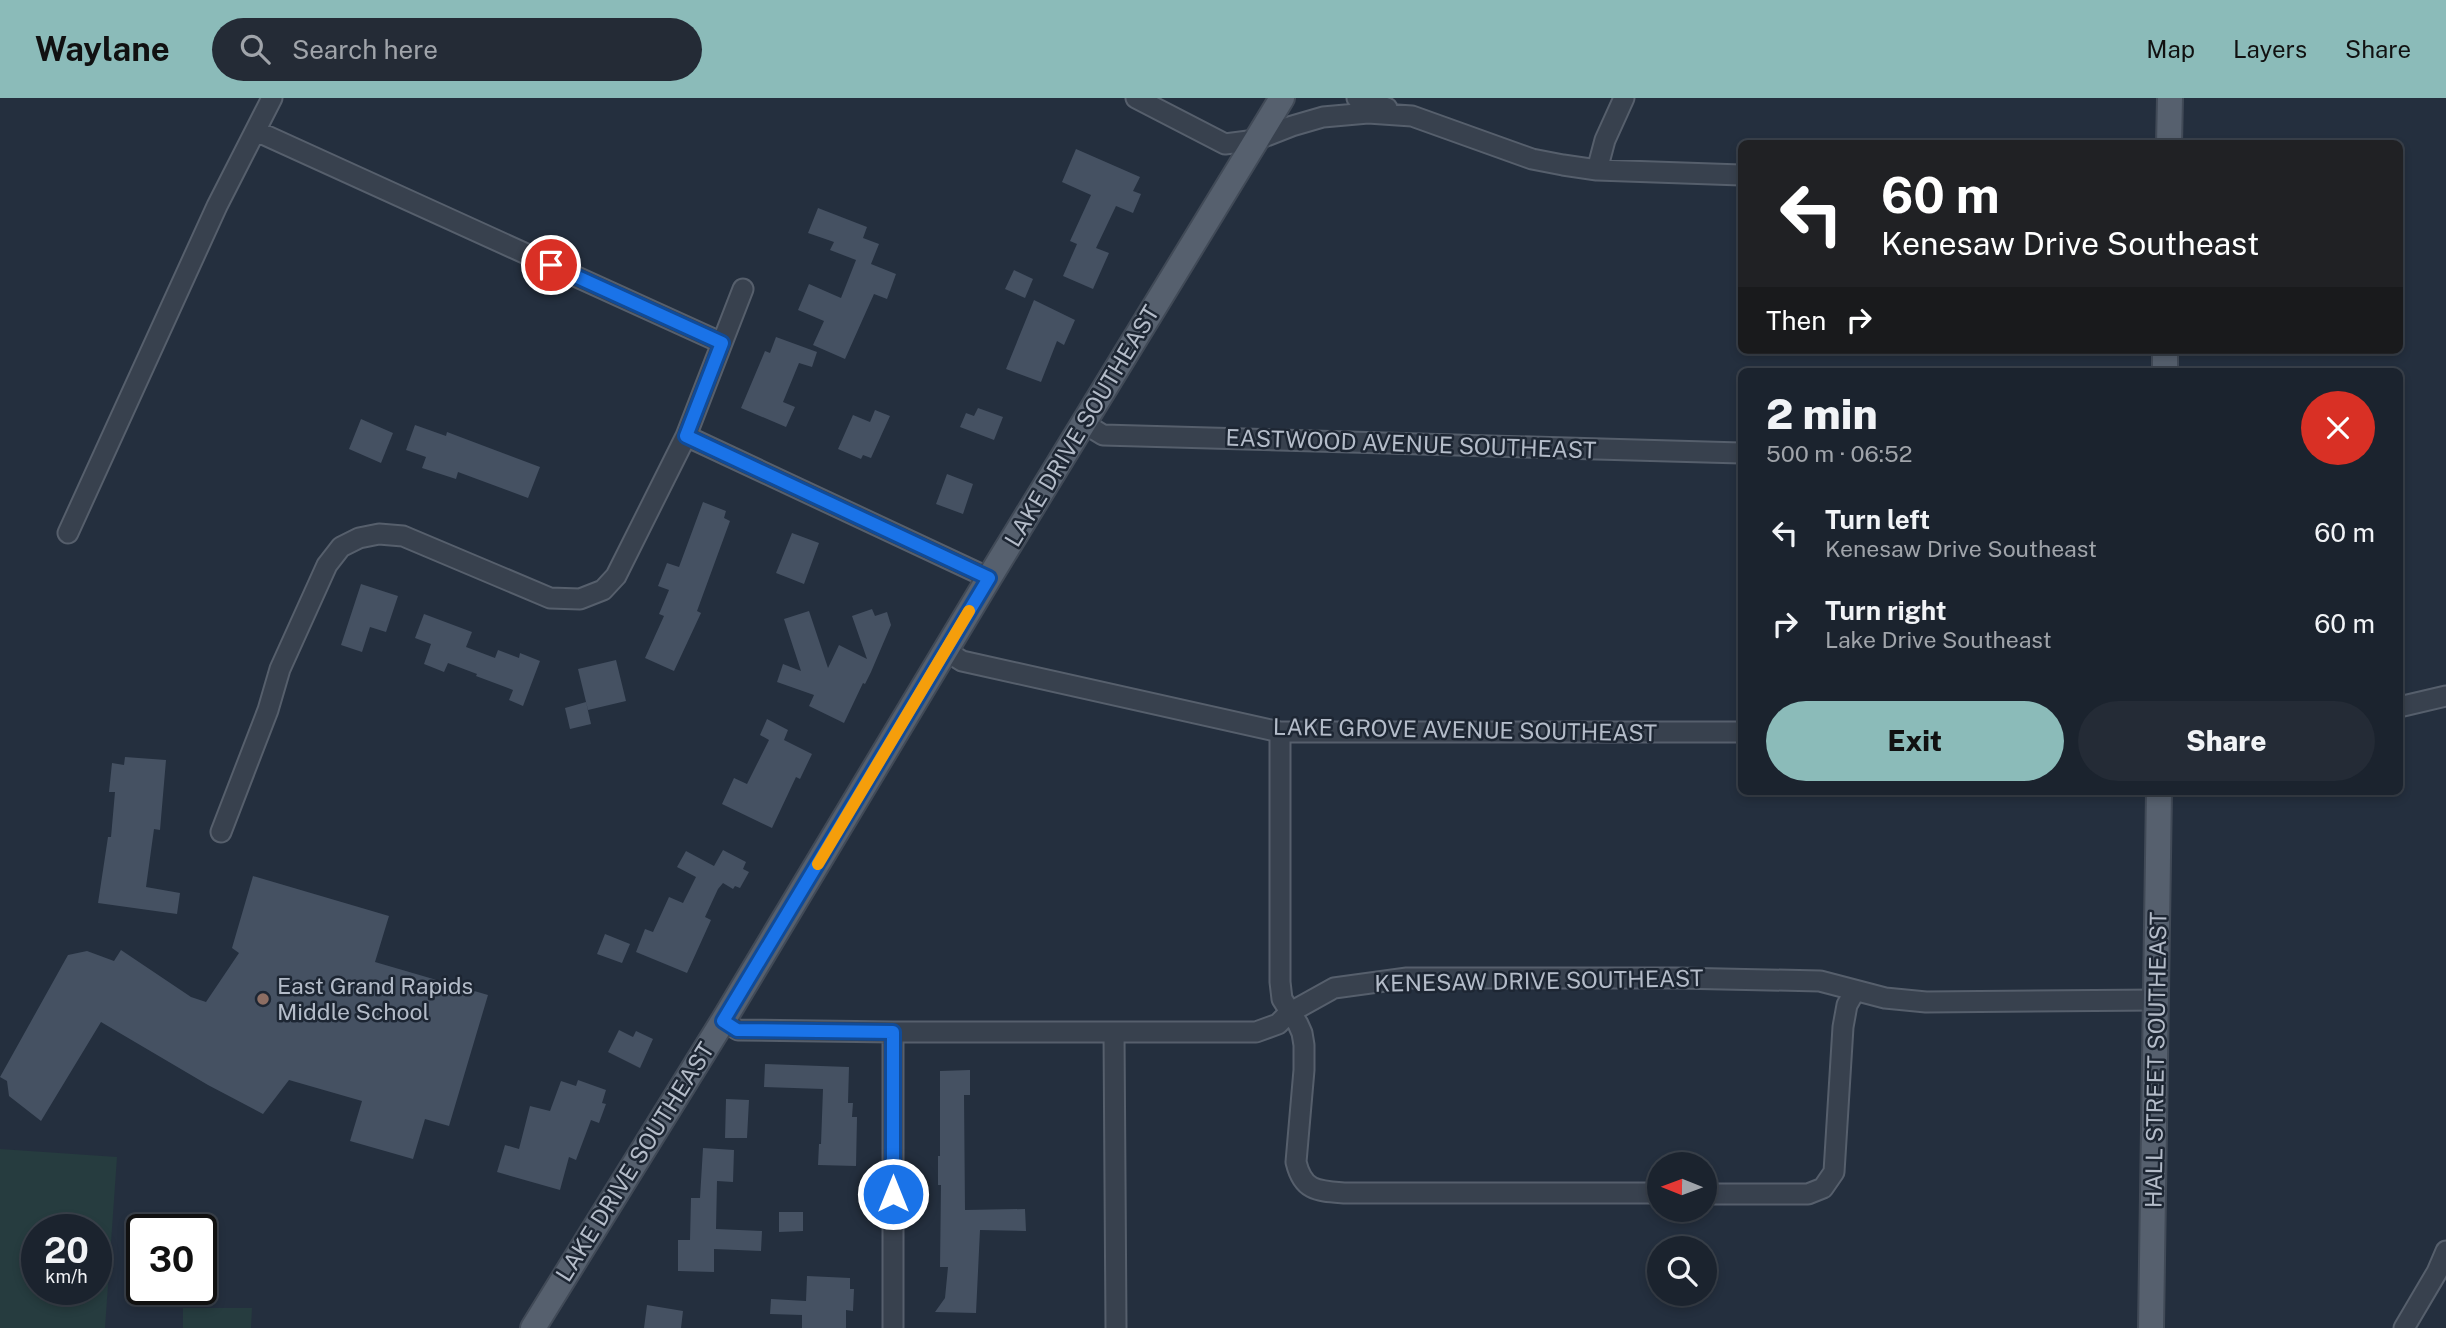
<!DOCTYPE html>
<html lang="en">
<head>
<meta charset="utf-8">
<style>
  :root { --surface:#1b232e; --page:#242b36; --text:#f1f3f6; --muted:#a0a4aa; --line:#39404a; --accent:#8bbbb9 }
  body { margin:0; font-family:"Public Sans",sans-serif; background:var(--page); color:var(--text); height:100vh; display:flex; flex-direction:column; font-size:26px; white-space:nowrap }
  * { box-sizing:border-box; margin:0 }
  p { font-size:23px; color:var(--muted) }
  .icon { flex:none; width:38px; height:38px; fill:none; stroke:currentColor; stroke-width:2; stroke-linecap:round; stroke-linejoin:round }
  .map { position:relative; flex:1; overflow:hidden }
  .drawer { position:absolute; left:1738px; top:270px; width:665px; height:427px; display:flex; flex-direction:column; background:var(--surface); border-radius:10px; box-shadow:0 4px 10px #0003,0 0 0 2px var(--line) }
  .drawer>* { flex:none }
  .banner { position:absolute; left:1738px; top:42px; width:665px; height:214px; border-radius:10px; box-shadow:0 4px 10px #0003,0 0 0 2px var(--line); background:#202124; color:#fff; overflow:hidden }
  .needle { width:46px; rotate:271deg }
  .controls { position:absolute; left:1647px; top:1054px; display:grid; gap:14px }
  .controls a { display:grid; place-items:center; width:70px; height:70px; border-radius:50%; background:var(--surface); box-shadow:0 4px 10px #0003,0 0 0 2px var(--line); font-size:35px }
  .speed { position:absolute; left:21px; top:1116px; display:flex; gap:14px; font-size:35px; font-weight:700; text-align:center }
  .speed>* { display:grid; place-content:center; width:91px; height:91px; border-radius:50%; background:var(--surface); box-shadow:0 4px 10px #0003,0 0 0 2px var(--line); line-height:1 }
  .speed small { font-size:18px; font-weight:400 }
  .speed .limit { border:4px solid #111; border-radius:10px; background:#fff; color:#111 }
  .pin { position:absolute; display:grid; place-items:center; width:60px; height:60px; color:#fff; margin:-30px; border:4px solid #fff; border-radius:50%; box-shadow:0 2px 7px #0007 }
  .me { position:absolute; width:77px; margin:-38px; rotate:0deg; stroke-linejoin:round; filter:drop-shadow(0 0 5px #0008) }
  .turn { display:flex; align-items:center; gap:24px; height:147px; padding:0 28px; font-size:32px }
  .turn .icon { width:91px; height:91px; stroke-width:2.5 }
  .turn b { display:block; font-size:49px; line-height:60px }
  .then { display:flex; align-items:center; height:66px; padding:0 28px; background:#0003; gap:14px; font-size:26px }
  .round { display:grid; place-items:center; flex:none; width:74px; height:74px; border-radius:37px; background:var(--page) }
  .overview { display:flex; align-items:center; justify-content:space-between; height:119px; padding:0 28px }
  h1 { font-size:42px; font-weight:800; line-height:52px }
  .cta { display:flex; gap:14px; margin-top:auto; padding:14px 28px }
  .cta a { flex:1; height:80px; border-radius:42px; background:var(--accent); color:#111; font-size:28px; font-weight:800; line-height:80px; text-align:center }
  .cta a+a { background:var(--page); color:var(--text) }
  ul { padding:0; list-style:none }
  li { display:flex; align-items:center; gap:21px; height:91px; padding:0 28px }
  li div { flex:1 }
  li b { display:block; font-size:26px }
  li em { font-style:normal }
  header { display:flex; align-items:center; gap:42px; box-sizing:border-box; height:98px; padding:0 35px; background:var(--accent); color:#111 }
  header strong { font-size:33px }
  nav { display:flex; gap:38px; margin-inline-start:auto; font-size:24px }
  .search { width:490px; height:63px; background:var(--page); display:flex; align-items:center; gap:18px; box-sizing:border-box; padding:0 24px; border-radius:38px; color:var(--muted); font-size:26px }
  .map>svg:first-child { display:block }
  .green { fill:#263c3f; fill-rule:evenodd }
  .building { fill:#455162 }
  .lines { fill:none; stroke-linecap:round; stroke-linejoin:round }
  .minor-casing { stroke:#565f6c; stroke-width:23 }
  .major-casing { stroke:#414a57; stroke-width:28 }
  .minor { stroke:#38414e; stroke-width:19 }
  .major { stroke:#56606e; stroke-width:24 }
  .route-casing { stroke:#114b97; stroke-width:18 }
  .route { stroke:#1a73e8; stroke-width:12 }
  .slow { stroke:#f59e0b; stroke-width:12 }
  .education-dot { fill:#8d6e63; stroke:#1d2633; stroke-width:2.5 }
  .labels { text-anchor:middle; stroke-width:5; stroke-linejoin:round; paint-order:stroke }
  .street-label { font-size:23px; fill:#b4bcc9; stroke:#1d2633 }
  .poi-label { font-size:23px; fill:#b4bcc9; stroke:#1d2633; text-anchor:start }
</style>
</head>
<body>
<header>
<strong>Waylane</strong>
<div class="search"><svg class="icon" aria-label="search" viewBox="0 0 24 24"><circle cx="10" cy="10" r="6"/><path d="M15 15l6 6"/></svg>Search here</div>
<nav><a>Map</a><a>Layers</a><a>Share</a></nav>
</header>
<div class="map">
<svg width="2446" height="1230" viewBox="0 0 2446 1230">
  <rect width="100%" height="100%" fill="#242f3e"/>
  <path class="green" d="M0,1051L117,1059L105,1230H0ZM37,1132H96V1192H37Z
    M183,1210H252L251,1230H183Z"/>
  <path class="building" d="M1076,51L1140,79L1133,93L1141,96L1133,115L1116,108L1096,150L1109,155L1093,191L1063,178L1077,146L1070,143L1091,97L1062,84Z
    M818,110L867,129L863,140L879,146L871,166L896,176L887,201L874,196L845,261L813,247L824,223L798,212L809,186L841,200L856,162L830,152L834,144L808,135Z
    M1014,172L1033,181L1025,200L1005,191Z
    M1034,202L1075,222L1064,247L1057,243L1041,284L1006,271Z
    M776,239L817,254L812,269L799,265L783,304L795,309L786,329L741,310L765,253L770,255Z
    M978,310L1003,319L994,342L960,329L966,315L974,318Z
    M875,312L890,318L871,360L863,357L861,361L838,351L853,317L870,324Z
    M361,321L393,335L381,365L349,351Z
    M415,327L446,338L447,334L540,369L528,400L458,374L456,381L422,370L426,359L406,352Z
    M947,376L973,386L963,416L936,406Z
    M703,404L726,413L724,420L730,423L697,513L701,515L674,573L645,560L664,518L659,516L669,492L658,488L667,465L679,469Z
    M792,435L819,445L804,486L776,475Z
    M361,486L398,498L386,534L370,529L362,554L341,547Z
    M872,511L875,518L887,514L891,527L871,574L865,586L863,585L844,625L809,608L814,597L777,584L783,566L801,573L784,521L809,513L828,570L839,547L867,561L852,518Z
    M424,516L472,534L466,549L495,560L498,552L519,560L520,555L540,563L523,608L509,602L513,592L476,578L477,576L448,565L444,574L424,566L431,546L415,540Z
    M616,562L626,603L588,612L578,571Z
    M586,604L591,626L570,631L565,610Z
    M767,621L788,632L784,642L812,656L800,681L796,679L772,730L722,706L734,680L747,686L769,642L760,637Z
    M125,659L166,662L160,732L154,731L146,789L180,795L177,816L98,805L108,739H111L115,694H109L112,665L124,667Z
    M723,752L746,764L743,771L749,774L740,790L735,788L733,791L723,785L718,791L705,819L711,822L687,875L636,854L645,831L653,834L669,799L683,805L696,779L677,769L686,753L714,768Z
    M253,778L389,818L375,864L488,897L449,1028L425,1021L413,1061L350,1043L362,1003L289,982L263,1016L208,987L101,924L41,1023L9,998L7,983L0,979L68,857L87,853L114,863L121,852L191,899L206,904L239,855L232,850Z
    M605,836L630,846L622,865L597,856Z
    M619,932L633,939L636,933L653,941L640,970L608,954Z
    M765,966L849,969L848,1005H853L852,1019H857L856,1068L818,1067L819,1046H821L823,991L764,989Z
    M970,972V997H964L965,1112L1025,1111L1026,1133L980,1132L976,1215L935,1214L945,1200L948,1169H940L941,1087H938V1058H940V973Z
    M578,982L606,992L602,1005L606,1006L599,1025L591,1022L576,1062L569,1059L560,1092L497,1074L505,1047L519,1051L530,1008L550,1013L561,983L576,988Z
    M726,1001L749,1002L747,1040H725Z
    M703,1050L734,1052L733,1084L717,1083L716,1131L762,1133L761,1153L714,1151V1174L678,1173V1142H690L691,1100H700Z
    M779,1114H803V1133L779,1134Z
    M807,1178L850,1180V1191H854L853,1213L846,1212V1230H802V1217L770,1216L771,1201L806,1203Z
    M647,1207L683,1213L681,1230H644Z"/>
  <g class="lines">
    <defs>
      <path id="minor" d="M1136,0L1225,46L1256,42L1292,28L1323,19L1368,15L1412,18L1532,61L1563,67L1597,72L1741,77
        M1357,0L1387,10
        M256,33L722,245
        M1597,72L1605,42L1624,0
        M1085,326L1103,337L1741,355
        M686,338L989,480
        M68,435L217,108L272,0
        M946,553L962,563L1280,634H1741
        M2399,609L2446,598
        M1280,634V884L1282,901L1298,926L1302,935L1304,947V972L1296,1064C1303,1093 1317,1093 1344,1095H1659
        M221,734L268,612L280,571L327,467L341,449L359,440L379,436L403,438L550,500L580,501L603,492L616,478L686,338L743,191
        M723,923L738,932L893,934H1256L1278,926L1289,915L1334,890L1407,880H1677L1820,883L1885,900L1926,904L2157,902
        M893,934V1230
        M1114,934L1116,1230
        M1704,1096H1808L1823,1090L1834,1074L1843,929L1847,907L1855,893
        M2404,1230L2437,1174L2446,1153"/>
      <path id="major" d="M2169,46L2170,0
        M2165,273V252
        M533,1230L723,923L989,480L1282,0
        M2151,1230L2159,693"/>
    </defs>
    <use href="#minor" class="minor-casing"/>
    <use href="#major" class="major-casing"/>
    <use href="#minor" class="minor"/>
    <use href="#major" class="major"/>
  </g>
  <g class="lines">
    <defs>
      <path id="route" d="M551,167L722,245L686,338L989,480L723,923L737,932L893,934V1096"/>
    </defs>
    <use href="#route" class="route-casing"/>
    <use href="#route" class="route"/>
    <path class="slow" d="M818,766L969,513"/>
  </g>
  <circle class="education-dot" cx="263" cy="901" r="7"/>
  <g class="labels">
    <g class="street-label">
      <text transform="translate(1082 328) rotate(-59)" y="8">LAKE DRIVE SOUTHEAST</text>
      <text transform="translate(1411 346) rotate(2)" y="8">EASTWOOD AVENUE SOUTHEAST</text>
      <text transform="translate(1465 632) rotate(1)" y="8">LAKE GROVE AVENUE SOUTHEAST</text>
      <text transform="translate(1539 883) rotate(-1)" y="8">KENESAW DRIVE SOUTHEAST</text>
      <text transform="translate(2156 962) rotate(-89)" y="8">HALL STREET SOUTHEAST</text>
      <text transform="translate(635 1064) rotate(-58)" y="8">LAKE DRIVE SOUTHEAST</text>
    </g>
    <g class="poi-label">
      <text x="277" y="896">East Grand Rapids<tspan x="277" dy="26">Middle School</tspan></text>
    </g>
  </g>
</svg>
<div class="controls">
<a><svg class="needle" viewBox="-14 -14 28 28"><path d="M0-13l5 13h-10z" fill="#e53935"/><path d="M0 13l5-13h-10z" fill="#a0a4aa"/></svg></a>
<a><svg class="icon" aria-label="search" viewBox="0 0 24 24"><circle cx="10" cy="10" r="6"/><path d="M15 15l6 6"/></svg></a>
</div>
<div class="speed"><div>20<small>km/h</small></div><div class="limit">30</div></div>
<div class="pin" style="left:551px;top:167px;background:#d93025"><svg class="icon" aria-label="arrive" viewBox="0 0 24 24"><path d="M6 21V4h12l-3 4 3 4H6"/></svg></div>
<svg class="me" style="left:893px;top:1096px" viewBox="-20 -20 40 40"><circle r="17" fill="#1a73e8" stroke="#fff" stroke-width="3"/><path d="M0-11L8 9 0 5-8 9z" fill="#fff"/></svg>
<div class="banner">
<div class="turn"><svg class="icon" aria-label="left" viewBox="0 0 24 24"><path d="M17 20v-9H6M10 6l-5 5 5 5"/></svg><div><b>60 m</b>Kenesaw Drive Southeast</div></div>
<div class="then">Then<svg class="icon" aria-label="right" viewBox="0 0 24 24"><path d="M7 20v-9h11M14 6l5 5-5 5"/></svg></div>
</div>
<section class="drawer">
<div class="overview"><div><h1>2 min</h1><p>500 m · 06:52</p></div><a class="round" style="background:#d93025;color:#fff"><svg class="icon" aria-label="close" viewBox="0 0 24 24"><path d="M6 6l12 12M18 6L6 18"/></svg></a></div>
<ul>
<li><svg class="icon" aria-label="left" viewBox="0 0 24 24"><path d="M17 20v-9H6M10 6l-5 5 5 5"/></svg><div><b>Turn left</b><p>Kenesaw Drive Southeast</p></div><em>60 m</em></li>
<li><svg class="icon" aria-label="right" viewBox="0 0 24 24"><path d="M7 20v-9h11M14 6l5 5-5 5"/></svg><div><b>Turn right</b><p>Lake Drive Southeast</p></div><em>60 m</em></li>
</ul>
<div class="cta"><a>Exit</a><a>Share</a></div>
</section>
</div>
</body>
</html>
